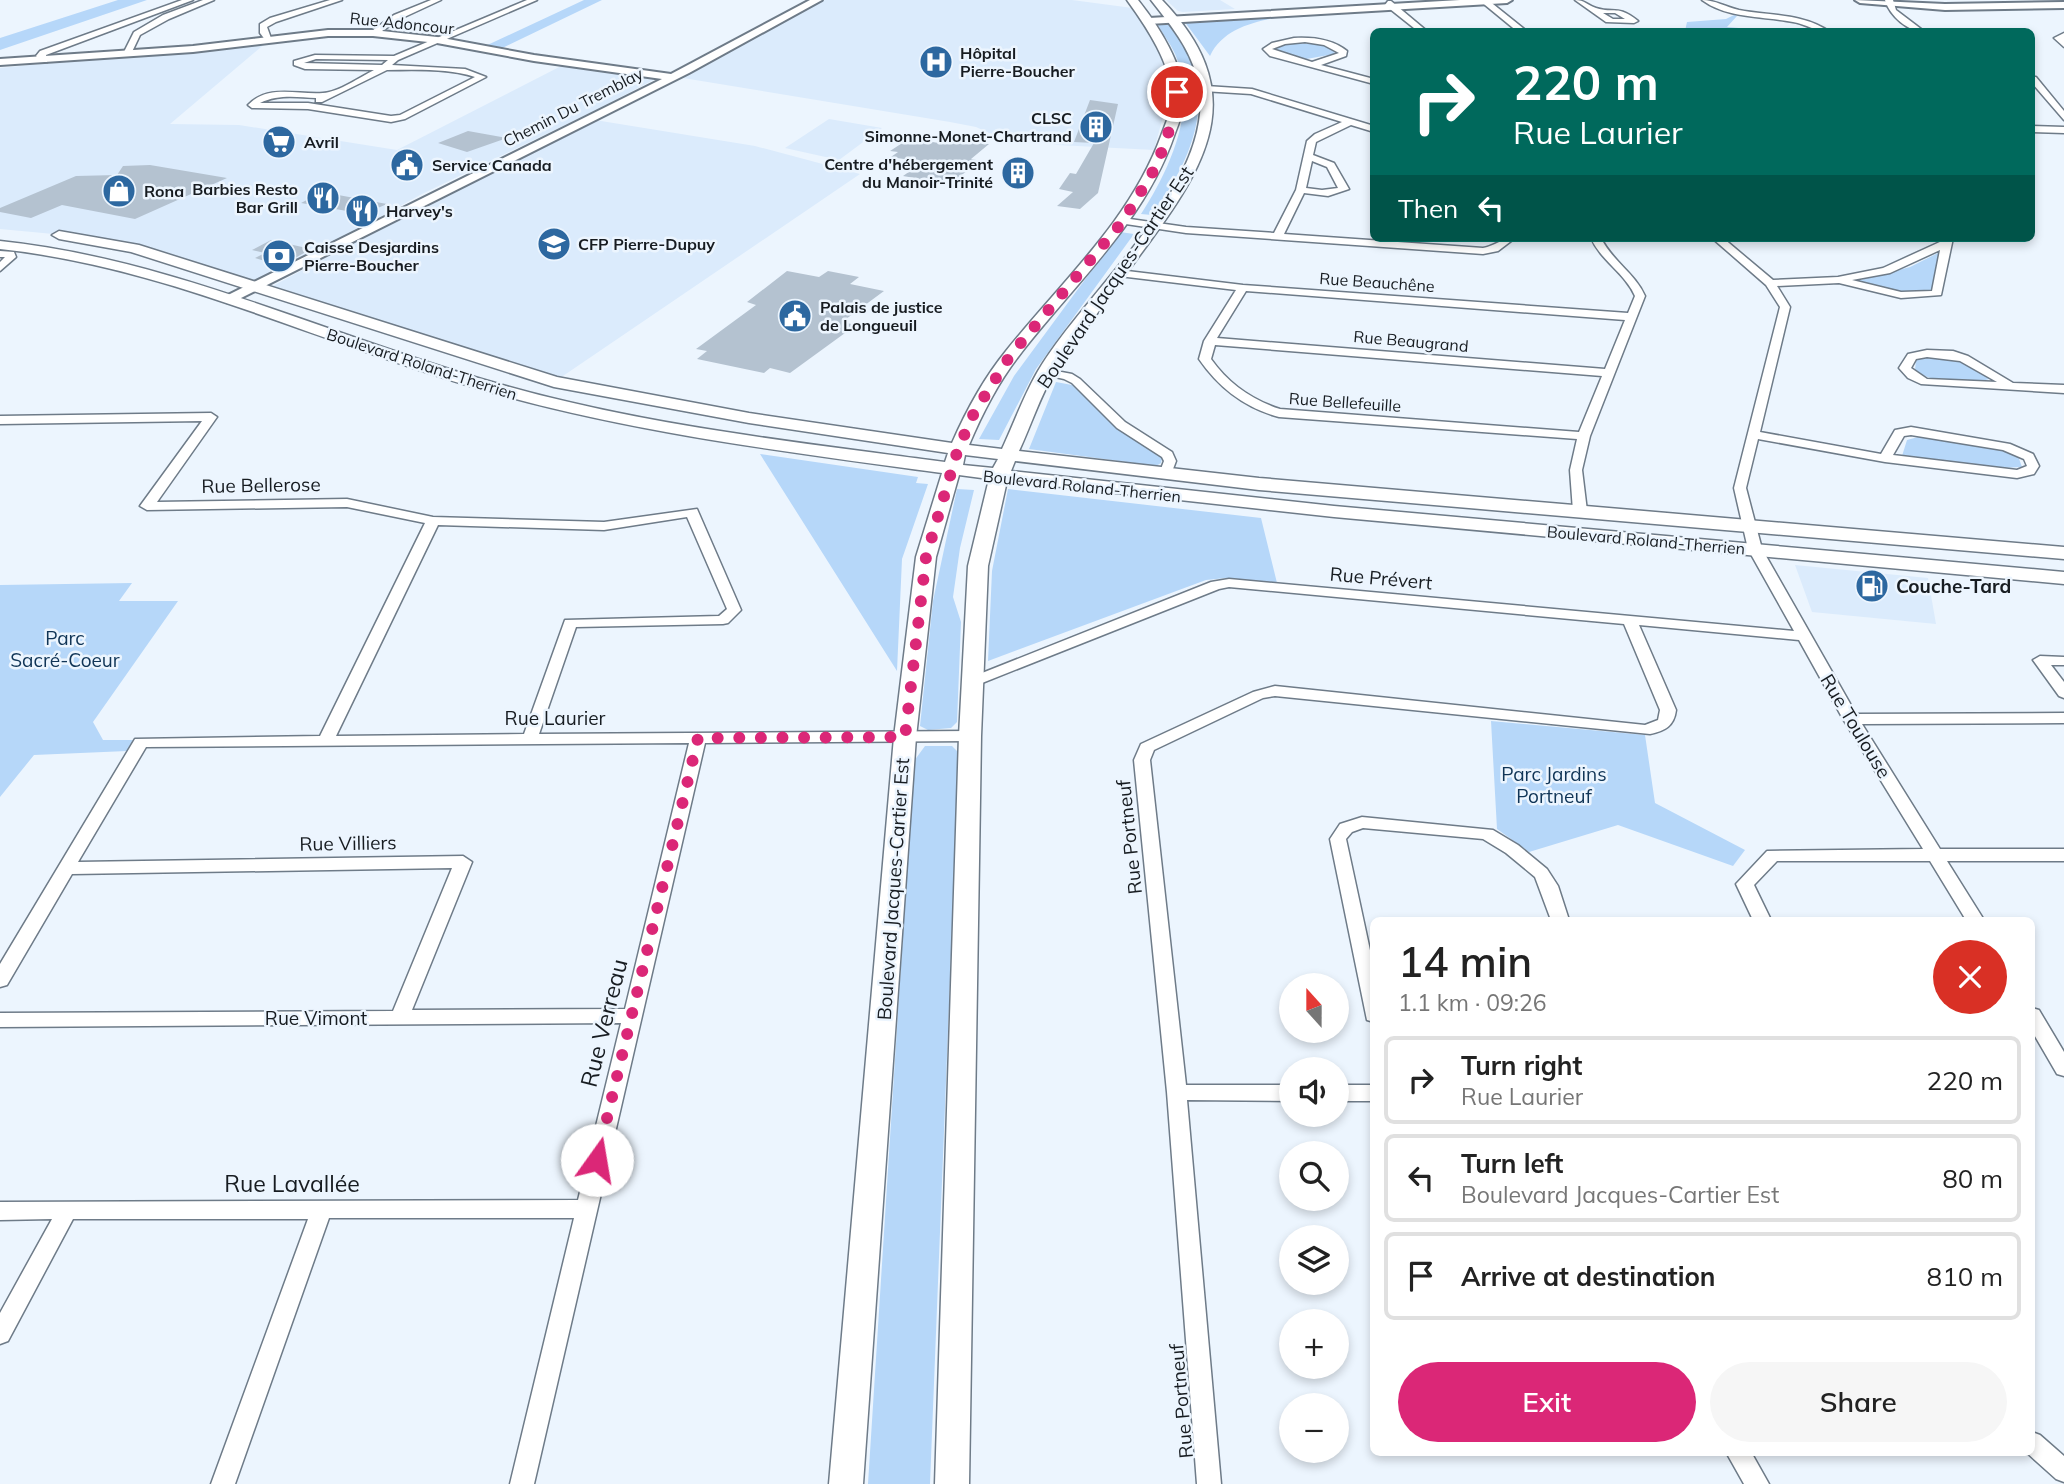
<!DOCTYPE html>
<html lang="en">
<head>
<meta charset="utf-8">
<style>
  :root { --surface:#fff; --page:#f6f6f6; --text:#222; --muted:#767676; --line:#e0e0e0; --accent:#db2777 }
  body { margin:0; font-family:Mulish,sans-serif; background:var(--page); color:var(--text); height:100vh; display:flex; flex-direction:column; font-size:26px; white-space:nowrap }
  * { box-sizing:border-box; margin:0 }
  p { font-size:23px; color:var(--muted) }
  .icon { flex:none; width:38px; height:38px; fill:none; stroke:currentColor; stroke-width:2; stroke-linecap:round; stroke-linejoin:round }
  .map { position:relative; flex:1; overflow:hidden }
  .panel { position:absolute; left:1370px; top:917px; width:665px; height:539px; display:flex; flex-direction:column; background:var(--surface); border-radius:10px; box-shadow:0 4px 10px #0003 }
  .panel>* { flex:none }
  .guide { position:absolute; left:1370px; top:28px; width:665px; height:214px; border-radius:10px; box-shadow:0 4px 10px #0003; background:#00695c; color:#fff; overflow:hidden }
  .needle { width:46px; rotate:339deg }
  .tools { position:absolute; left:1279px; top:973px; display:grid; gap:14px }
  .tools a { display:grid; place-items:center; width:70px; height:70px; border-radius:50%; background:var(--surface); box-shadow:0 4px 10px #0003; font-size:35px }
  .pin { position:absolute; display:grid; place-items:center; width:60px; height:60px; color:#fff; margin:-30px; border:4px solid #fff; border-radius:50%; box-shadow:0 2px 7px #0007 }
  .me { position:absolute; width:77px; margin:-38px; rotate:13deg; stroke-linejoin:round; filter:drop-shadow(0 0 5px #0008) }
  .turn { display:flex; align-items:center; gap:24px; height:147px; padding:0 28px; font-size:32px }
  .turn .icon { width:91px; height:91px; stroke-width:2.5 }
  .turn b { display:block; font-size:49px; line-height:60px }
  .then { display:flex; align-items:center; height:66px; padding:0 28px; background:#0003; gap:14px; font-size:26px }
  .round { display:grid; place-items:center; flex:none; width:74px; height:74px; border-radius:37px; background:var(--page) }
  .summary { display:flex; align-items:center; justify-content:space-between; height:119px; padding:0 28px }
  h1 { font-size:42px; font-weight:600; line-height:52px }
  .button { display:flex; gap:14px; margin-top:auto; padding:14px 28px }
  .button a { flex:1; height:80px; border-radius:42px; background:var(--accent); color:#fff; font-size:28px; font-weight:600; line-height:80px; text-align:center }
  .button a+a { background:var(--page); color:var(--text) }
  ul { padding:0; list-style:none }
  li { display:flex; align-items:center; gap:21px; height:88px; margin:0 14px 10px; padding:0 14px; border:4px solid var(--line); border-radius:10px }
  li div { flex:1 }
  li b { display:block; font-size:26px }
  li em { font-style:normal }
  .map>svg:first-child { display:block }
  .built { fill:#dbebfc }
  .green { fill:#b6d7f9 }
  .building { fill:#b4c2d0 }
  .lines { fill:none; stroke-linecap:round; stroke-linejoin:round }
  .minor-casing { stroke:#6e7b88; stroke-width:3 }
  .tertiary-casing { stroke:#6e7b88; stroke-width:4 }
  .secondary-casing { stroke:#6e7b88; stroke-width:3 }
  .minor { fill:#fff; fill-rule:evenodd }
  .tertiary { fill:#fff; fill-rule:evenodd }
  .secondary { fill:#fff; fill-rule:evenodd }
  .route { stroke:#db2777; stroke-width:12; stroke-dasharray:0 21.6 }
  .labels { text-anchor:middle; stroke-width:5; stroke-linejoin:round; paint-order:stroke }
  .far-street-label { font-size:16px; fill:#171c21; stroke:#ecf5fe }
  .far-poi-label { font-size:16px; font-weight:bold; fill:#171c21; stroke:#ecf5fe; text-anchor:start }
  .street-label { font-size:19px; fill:#171c21; stroke:#ecf5fe }
  .poi-label { font-size:19px; font-weight:bold; fill:#171c21; stroke:#ecf5fe; text-anchor:start }
  .park-label { font-size:19px; fill:#103557; stroke:#ecf5fe }
  .near-street-label { font-size:23px; fill:#171c21; stroke:#ecf5fe }
</style>
</head>
<body>
<div class="map">
<svg width="2064" height="1484" viewBox="0 0 2064 1484">
  <rect width="100%" height="100%" fill="#ecf5fe"/>
  <path class="built" d="M825,0H1072L1140,9L1165,47L1167,102L1154,150L1058,145L989,133L976,127L950,122L677,77Z
    M1166,0H1220L1235,9L1183,12L1178,11Z
    M267,42L170,124L239,125L397,150L569,62L661,76L598,109L422,194L260,283L155,250L107,239L0,229V68Z
    M829,119L882,128L839,160L785,148Z
    M595,120L755,146L860,174L560,378L269,288L433,200Z
    M1795,565L1928,578L1936,624L1812,612Z"/>
  <path class="green" d="M118,0H147L0,50V38Z
    M584,0H602L496,51L481,48Z
    M1309,13C1275,18 1226,21 1210,56L1184,21Z
    M1734,15L1737,16L1727,27L1774,31H1685L1687,22L1726,19Z
    M1158,25H1169C1176,37 1187,49 1192,62C1212,118 1183,172 1152,215L1141,214C1168,172 1198,110 1177,59C1173,47 1164,36 1158,25Z
    M1298,43L1320,44L1336,49L1334,54L1301,60L1273,50L1281,45Z
    M1120,232L1134,234L1036,369L999,440L979,439L1014,376Z
    M1942,251L1933,289C1913,297 1876,292 1857,281L1910,267Z
    M1931,355L1963,360L1988,376L1989,379C1972,385 1928,383 1915,370L1916,360Z
    M1056,382L1072,385L1122,432L1162,458L1161,463L1156,466L1029,449Z
    M1918,437L2001,449L2018,456L2022,467L2002,468L1902,456L1907,440Z
    M760,454L918,477L916,483L928,484L902,559L897,671Z
    M957,489L974,490L960,548L953,597L961,622L957,722L951,728L928,730L920,726L933,601Z
    M1008,489L1261,518L1277,583L1226,578L1206,580L988,661L992,571Z
    M132,583L119,601H178L93,722L103,740H133L127,751L34,755L0,797V585Z
    M1491,721L1645,735L1655,803L1745,850L1733,866L1618,825L1529,852L1497,829Z
    M925,746H952L959,753L930,1484H868L914,761Z"/>
  <path class="building" d="M1090,100L1118,104L1098,193L1080,209L1057,206L1073,192L1059,189L1070,173L1076,174L1094,143L1074,142Z
    M468,131L507,138L467,152L438,143Z
    M953,136L980,140L978,143L989,144L971,159L981,161L949,184L903,176L923,162L891,157L898,152L890,151L910,138L944,144Z
    M150,165L227,178L135,219L62,205L31,218L0,212V208L76,176L117,175L123,166Z
    M322,192L387,204L364,214L301,203Z
    M271,240L311,249L281,266L255,258L265,253L252,250Z
    M787,271L819,277L828,271L859,277L850,284L884,291L842,322L856,325L790,373L770,368L764,373L697,359L707,351L696,349L756,305L747,302Z"/>
  <g class="lines">
    <defs>
      <path id="minor" d="M182,0H193L46,55L47,62H41L36,56L40,51Z
        M203,0H214L169,19L140,35L131,54L124,52L134,32L163,15Z
        M330,0H342L276,22L267,27L272,41H266L260,33V24L270,18Z
        M431,0H441L400,19L376,35L369,33L394,15Z
        M527,0H537L398,60L392,65L465,69L486,77L405,119L391,122L308,109L252,108L248,105C268,84 297,95 323,93C339,92 360,77 374,70L305,69L294,65V61L315,55L394,56ZM316,59L388,60L382,65L304,63ZM387,70C416,70 447,68 475,77L400,115L391,116L308,103H260C278,94 297,97 316,98V102H322Z
        M1479,0H1488L1528,32H1518Z
        M1575,0C1585,0 1587,5 1596,8C1615,14 1617,4 1638,21L1634,23L1606,22ZM1603,13H1615L1625,19H1613Z
        M1702,0C1715,0 1726,7 1739,10C1770,16 1803,13 1830,32C1816,32 1806,24 1793,22C1763,16 1728,19 1702,0Z
        M1885,0H1893L1896,10L1925,32C1908,32 1890,16 1885,0Z
        M1388,1H1391L1428,32H1419L1385,5Z
        M2064,33V47L2054,38Z
        M1294,38C1313,37 1332,39 1347,51L1346,56L1321,65L1374,79V84L1270,56L1263,49L1272,43ZM1305,42L1324,45L1339,53L1312,62L1272,49L1285,44Z
        M2032,77H2036L2064,111V120L2032,83Z
        M1206,86L1252,89L1374,126V132L1351,125L1316,142L1313,155L1334,163L1349,189L1328,196L1304,193L1284,234L1483,248C1495,246 1502,238 1515,238L1498,251L1483,254L1186,233L1119,223V219L1123,218L1186,227L1274,233L1296,190L1307,141L1315,134L1342,122L1251,94L1203,91L1202,89ZM1312,161L1327,167L1338,188L1322,190L1306,188Z
        M2032,126L2064,127V133L2032,132Z
        M1591,238H1601C1612,261 1635,273 1645,296L1590,436L1582,470L1587,511L1580,515L1573,511L1570,470L1577,439L1279,417C1245,408 1219,388 1199,359L1204,341L1236,290L1119,276L1114,273L1119,270L1243,285L1628,313L1635,296C1625,273 1601,261 1591,238ZM1246,291L1625,320L1605,369L1217,338ZM1215,345L1602,376L1579,432L1280,409C1252,400 1228,383 1211,359Z
        M1712,238H1723L1773,280L1838,277L1883,268L1942,241L1943,238H1953L1941,295L1901,298L1839,283L1777,286L1790,307L1760,432L1881,454L1895,430L1911,427L2010,444L2033,454L2039,466L2034,474L2017,478L1885,462L1758,439L1746,488L1762,549L1856,714L2064,713V723L1862,724L1940,849H2064V861H1947L1984,920H1966L1930,861H1777L1754,885L1771,920H1753L1736,884L1767,851L1923,849L1843,719L1799,640L1639,625L1676,710C1674,726 1665,731 1650,734L1275,696L1263,698L1154,750L1150,760L1186,1085H1292V1101L1187,1100L1221,1484H1197L1167,1092L1134,760L1141,744L1253,692L1275,686L1645,725L1658,720L1660,710L1624,624L1229,587L1219,589L977,685H967L964,682L967,679L1211,582L1229,579L1794,631L1748,549L1734,488L1780,307L1766,285ZM1940,250L1932,291L1901,292L1852,280L1890,273ZM1911,435L2003,450L2024,459L2027,466L2017,470L1893,455L1904,436Z
        M0,251L14,252L16,257L0,271V262L5,257H0Z
        M1927,350L1953,351L1968,356L2013,383L2064,385V393L1921,384L1908,378L1899,368L1908,354ZM1927,357L1960,361L1997,382L1927,379L1911,368L1916,359Z
        M1046,369L1072,374L1080,379L1125,422L1172,452L1176,461L1170,477L1165,478L1159,474L1164,461L1162,457L1117,428L1072,383L1064,379L1042,374L1040,372Z
        M211,413L217,417L157,502L347,499L433,517L604,522L697,509L741,610L728,623L723,624L576,627L539,734L970,731L978,736L970,741L705,743L534,1484H510L574,1218H329L235,1484H211L308,1219H73L8,1341L0,1344V1313L52,1219L0,1220V1202L578,1200L621,1023L0,1027V1013L393,1011L452,868L72,874L7,985L0,987V964L135,739L320,736L425,523L347,507L147,510L140,506L202,421L0,424V416ZM687,517L727,609L719,616L565,620L524,734L336,736L438,525L604,530ZM689,743L625,1009L412,1010L472,862L463,856L78,862L146,747Z
        M2040,656L2064,657V665H2051L2064,682V698L2059,696L2033,660Z
        M1362,817L1493,830L1518,845L1547,869L1558,886L1569,920H1551L1535,877L1506,853L1483,839L1363,828L1352,832L1346,839L1374,969V1022L1367,1020L1330,839L1340,824Z
        M2032,1008L2039,1010L2064,1052V1076L2057,1074L2032,1031Z
        M1337,1085H1374V1101H1337Z
        M2032,1432L2040,1435L2064,1456V1482L2056,1479L2026,1452H2032Z
        M1726,1452H1751L1769,1484H1744Z"/>
      <path id="tertiary" d="M810,0H822L689,73L231,303L226,302V296L662,79L534,61L437,43L373,36H328L193,52L0,65V59L193,46L328,30H373L437,37L534,55L671,74Z
        M1460,0H1512L1507,3L1149,24L1144,21L1149,18Z
        M1855,0L1945,4L2064,2V8L1945,10L1860,3Z"/>
      <path id="secondary" d="M1127,0H1138C1158,25 1185,67 1184,100C1184,111 1178,125 1174,136C1144,223 1073,285 1018,357C998,383 982,414 969,445L1002,449C1014,423 1024,395 1038,371C1084,293 1210,188 1200,92C1195,54 1173,28 1151,0H1162C1248,89 1212,158 1148,244C1126,274 1104,304 1082,334C1073,347 1062,359 1054,373C1040,397 1031,425 1019,451L1259,478L2064,547V559L1259,490L1015,461L1011,471L1334,506L2064,572V584L1334,517L1007,481L988,566L981,736L969,1484H935L959,736L968,566L989,479L959,475L936,557L916,737L863,1484H829L894,737L916,557L942,473C788,452 632,433 483,390C321,344 169,267 0,249V241C172,259 327,335 492,382C639,425 794,442 945,462L948,453L749,423L554,387L131,252L59,239L52,235L59,231L139,245L557,377L749,413L952,443C966,411 984,378 1006,351C1061,282 1130,221 1161,136C1165,125 1171,112 1172,100C1173,66 1146,26 1127,0ZM965,455L998,459L993,468L963,465Z"/>
    </defs>
    <use href="#minor" class="minor-casing"/>
    <use href="#tertiary" class="tertiary-casing"/>
    <use href="#secondary" class="secondary-casing"/>
    <use href="#minor" class="minor"/>
    <use href="#tertiary" class="tertiary"/>
    <use href="#secondary" class="secondary"/>
  </g>
  <g class="lines">
    <path class="route" d="M597,1160L698,738L905,737L926,557L958,449L974,413L1010,356L1123,221L1157,165L1172,122L1178,100L1177,92"/>
  </g>
  <defs>
    <symbol id="hospital-disc" viewBox="-11 -11 22 22"><circle r="9.5" fill="#2d68a0" stroke="#ecf5fe"/><path d="M-5-5h3v3.5h4V-5h3V5h-3V1.5h-4V5h-3Z" fill="#fff"/></symbol>
    <symbol id="building-disc" viewBox="-11 -11 22 22"><circle r="9.5" fill="#2d68a0" stroke="#ecf5fe"/><path d="M-4-6H4V6H1V3H-1V6H-4ZM-2.5-4.3h1.7v1.8h-1.7ZM.8-4.3h1.7v1.8H.8ZM-2.5-1h1.7V.8h-1.7ZM.8-1h1.7V.8H.8Z" fill="#fff"/></symbol>
    <symbol id="supermarket-disc" viewBox="-11 -11 22 22"><circle r="9.5" fill="#2d68a0" stroke="#ecf5fe"/><path d="M-6-5.5h2.5l.6 2H6L4.5 2H-2.5L-4.4-4H-6ZM-1.5 3.2a1.3 1.3 0 1 0 .1 0ZM3 3.2a1.3 1.3 0 1 0 .1 0Z" fill="#fff"/></symbol>
    <symbol id="civic-disc" viewBox="-11 -11 22 22"><circle r="9.5" fill="#2d68a0" stroke="#ecf5fe"/><path d="M-.6-6.5H3V-4.5H.6V-3L4-1V1h2V6H-6V1h2V-1L-.6-3ZM-1.2 2.5V6h2.4V2.5Z" fill="#fff"/></symbol>
    <symbol id="shop-disc" viewBox="-11 -11 22 22"><circle r="9.5" fill="#2d68a0" stroke="#ecf5fe"/><path d="M-5-2.5h2.3a2.7 3.5 0 0 1 5.4 0H5L5.5 6h-11ZM-1.5-2.5h3a1.5 2.3 0 0 0-3 0Z" fill="#fff"/></symbol>
    <symbol id="restaurant-disc" viewBox="-11 -11 22 22"><circle r="9.5" fill="#2d68a0" stroke="#ecf5fe"/><path d="M-5-6h1v4h1v-4h1v4h1v-4h1v5L-1.5 .5V6h-2V.5L-5-1ZM5-6V6H3V1.5H1.5Q1.5-4 5-6Z" fill="#fff"/></symbol>
    <symbol id="university-disc" viewBox="-11 -11 22 22"><circle r="9.5" fill="#2d68a0" stroke="#ecf5fe"/><path d="M0-5L7-2L0 1L-7-2ZM-4 1L0 2.5L4 1V4Q0 6-4 4Z" fill="#fff"/></symbol>
    <symbol id="bank-disc" viewBox="-11 -11 22 22"><circle r="9.5" fill="#2d68a0" stroke="#ecf5fe"/><path d="M-6-4H6V4H-6ZM0-2.3a2.3 2.3 0 1 0 0 4.6a2.3 2.3 0 1 0 0-4.6Z" fill="#fff"/></symbol>
    <symbol id="fuel-disc" viewBox="-11 -11 22 22"><circle r="9.5" fill="#2d68a0" stroke="#ecf5fe"/><path d="M-5.5-6h7V0h2V4h1.3V-2.5L3-4.5l.8-.8L6-3V5H2.5V1h-1V6h-7ZM-4.2-4.7v3.2H.2V-4.7Z" fill="#fff"/></symbol>
  </defs>
  <g fill-rule="evenodd">
    <use href="#hospital-disc" x="917" y="43" width="38" height="38"/>
    <use href="#building-disc" x="1077" y="108" width="38" height="38"/>
    <use href="#supermarket-disc" x="260" y="123" width="38" height="38"/>
    <use href="#civic-disc" x="388" y="146" width="38" height="38"/>
    <use href="#building-disc" x="999" y="154" width="38" height="38"/>
    <use href="#shop-disc" x="100" y="172" width="38" height="38"/>
    <use href="#restaurant-disc" x="304" y="179" width="38" height="38"/>
    <use href="#restaurant-disc" x="343" y="192" width="38" height="38"/>
    <use href="#university-disc" x="535" y="225" width="38" height="38"/>
    <use href="#bank-disc" x="260" y="237" width="38" height="38"/>
    <use href="#civic-disc" x="776" y="297" width="38" height="38"/>
    <use href="#fuel-disc" x="1853" y="567" width="38" height="38"/>
  </g>
  <g class="labels">
    <g class="far-street-label">
      <text transform="translate(402 23) rotate(6)" y="6">Rue Adoncour</text>
      <text transform="translate(573 107) rotate(-27)" y="6">Chemin Du Tremblay</text>
      <text transform="translate(1377 282) rotate(4)" y="6">Rue Beauchêne</text>
      <text transform="translate(1411 341) rotate(5)" y="6">Rue Beaugrand</text>
      <text transform="translate(422 364) rotate(18)" y="6">Boulevard Roland-Therrien</text>
      <text transform="translate(1345 402) rotate(4)" y="6">Rue Bellefeuille</text>
      <text transform="translate(1082 486) rotate(6)" y="6">Boulevard Roland-Therrien</text>
      <text transform="translate(1646 540) rotate(5)" y="6">Boulevard Roland-Therrien</text>
    </g>
    <g class="far-poi-label">
      <text x="960" y="59">Hôpital<tspan x="960" dy="18">Pierre-Boucher</tspan></text>
      <text x="1072" y="124" text-anchor="end">CLSC<tspan x="1072" dy="18">Simonne-Monet-Chartrand</tspan></text>
      <text x="304" y="148">Avril</text>
      <text x="993" y="170" text-anchor="end">Centre d'hébergement<tspan x="993" dy="18">du Manoir-Trinité</tspan></text>
      <text x="432" y="171">Service Canada</text>
      <text x="298" y="195" text-anchor="end">Barbies Resto<tspan x="298" dy="18">Bar Grill</tspan></text>
      <text x="144" y="197">Rona</text>
      <text x="386" y="217">Harvey's</text>
      <text x="578" y="250">CFP Pierre-Dupuy</text>
      <text x="304" y="253">Caisse Desjardins<tspan x="304" dy="18">Pierre-Boucher</tspan></text>
      <text x="820" y="313">Palais de justice<tspan x="820" dy="18">de Longueuil</tspan></text>
    </g>
    <g class="street-label">
      <text transform="translate(1115 277) rotate(-56)" y="7">Boulevard Jacques-Cartier Est</text>
      <text transform="translate(261 485) rotate(-1)" y="7">Rue Bellerose</text>
      <text transform="translate(1381 578) rotate(5)" y="7">Rue Prévert</text>
      <text x="555" y="725">Rue Laurier</text>
      <text transform="translate(1856 726) rotate(59)" y="7">Rue Toulouse</text>
      <text transform="translate(1129 837) rotate(-96)" y="7">Rue Portneuf</text>
      <text transform="translate(348 843) rotate(-1)" y="7">Rue Villiers</text>
      <text transform="translate(893 889) rotate(-86)" y="7">Boulevard Jacques-Cartier Est</text>
      <text x="316" y="1025">Rue Vimont</text>
      <text transform="translate(1181 1401) rotate(-95)" y="7">Rue Portneuf</text>
    </g>
    <g class="poi-label">
      <text x="1896" y="593">Couche-Tard</text>
    </g>
    <g class="park-label">
      <text x="65" y="645">Parc<tspan x="65" dy="22">Sacré-Coeur</tspan></text>
      <text x="1554" y="781">Parc Jardins<tspan x="1554" dy="22">Portneuf</tspan></text>
    </g>
    <g class="near-street-label">
      <text transform="translate(604 1023) rotate(-76)" y="8">Rue Verreau</text>
      <text x="292" y="1192">Rue Lavallée</text>
    </g>
  </g>
</svg>
<div class="tools">
<a><svg class="needle" viewBox="-14 -14 28 28"><path d="M0-13l5 13h-10z" fill="#e53935"/><path d="M0 13l5-13h-10z" fill="#767676"/></svg></a>
<a><svg class="icon" aria-label="sound" viewBox="0 0 24 24"><path d="M4 9h4l5-4v14l-5-4H4zM17 9q2 3 0 6"/></svg></a>
<a><svg class="icon" aria-label="search" viewBox="0 0 24 24"><circle cx="10" cy="10" r="6"/><path d="M15 15l6 6"/></svg></a>
<a><svg class="icon" aria-label="layers" viewBox="0 0 24 24"><path d="M12 4l9 5-9 5-9-5zM3 14l9 5 9-5"/></svg></a>
<a>+</a>
<a>−</a>
</div>
<div class="pin" style="left:1177px;top:92px;background:#d93025"><svg class="icon" aria-label="arrive" viewBox="0 0 24 24"><path d="M6 21V4h12l-3 4 3 4H6"/></svg></div>
<svg class="me" style="left:597px;top:1160px" viewBox="-20 -20 40 40"><circle r="19" fill="#fff"/><path d="M0-13L10 11 0 6-10 11z" fill="#db2777"/></svg>
<div class="guide">
<div class="turn"><svg class="icon" aria-label="right" viewBox="0 0 24 24"><path d="M7 20v-9h11M14 6l5 5-5 5"/></svg><div><b>220 m</b>Rue Laurier</div></div>
<div class="then">Then<svg class="icon" aria-label="left" viewBox="0 0 24 24"><path d="M17 20v-9H6M10 6l-5 5 5 5"/></svg></div>
</div>
<section class="panel">
<div class="summary"><div><h1>14 min</h1><p>1.1 km · 09:26</p></div><a class="round" style="background:#d93025;color:#fff"><svg class="icon" aria-label="close" viewBox="0 0 24 24"><path d="M6 6l12 12M18 6L6 18"/></svg></a></div>
<ul>
<li><svg class="icon" aria-label="right" viewBox="0 0 24 24"><path d="M7 20v-9h11M14 6l5 5-5 5"/></svg><div><b>Turn right</b><p>Rue Laurier</p></div><em>220 m</em></li>
<li><svg class="icon" aria-label="left" viewBox="0 0 24 24"><path d="M17 20v-9H6M10 6l-5 5 5 5"/></svg><div><b>Turn left</b><p>Boulevard Jacques-Cartier Est</p></div><em>80 m</em></li>
<li><svg class="icon" aria-label="arrive" viewBox="0 0 24 24"><path d="M6 21V4h12l-3 4 3 4H6"/></svg><div><b>Arrive at destination</b></div><em>810 m</em></li>
</ul>
<div class="button"><a>Exit</a><a>Share</a></div>
</section>
</div>
</body>
</html>
